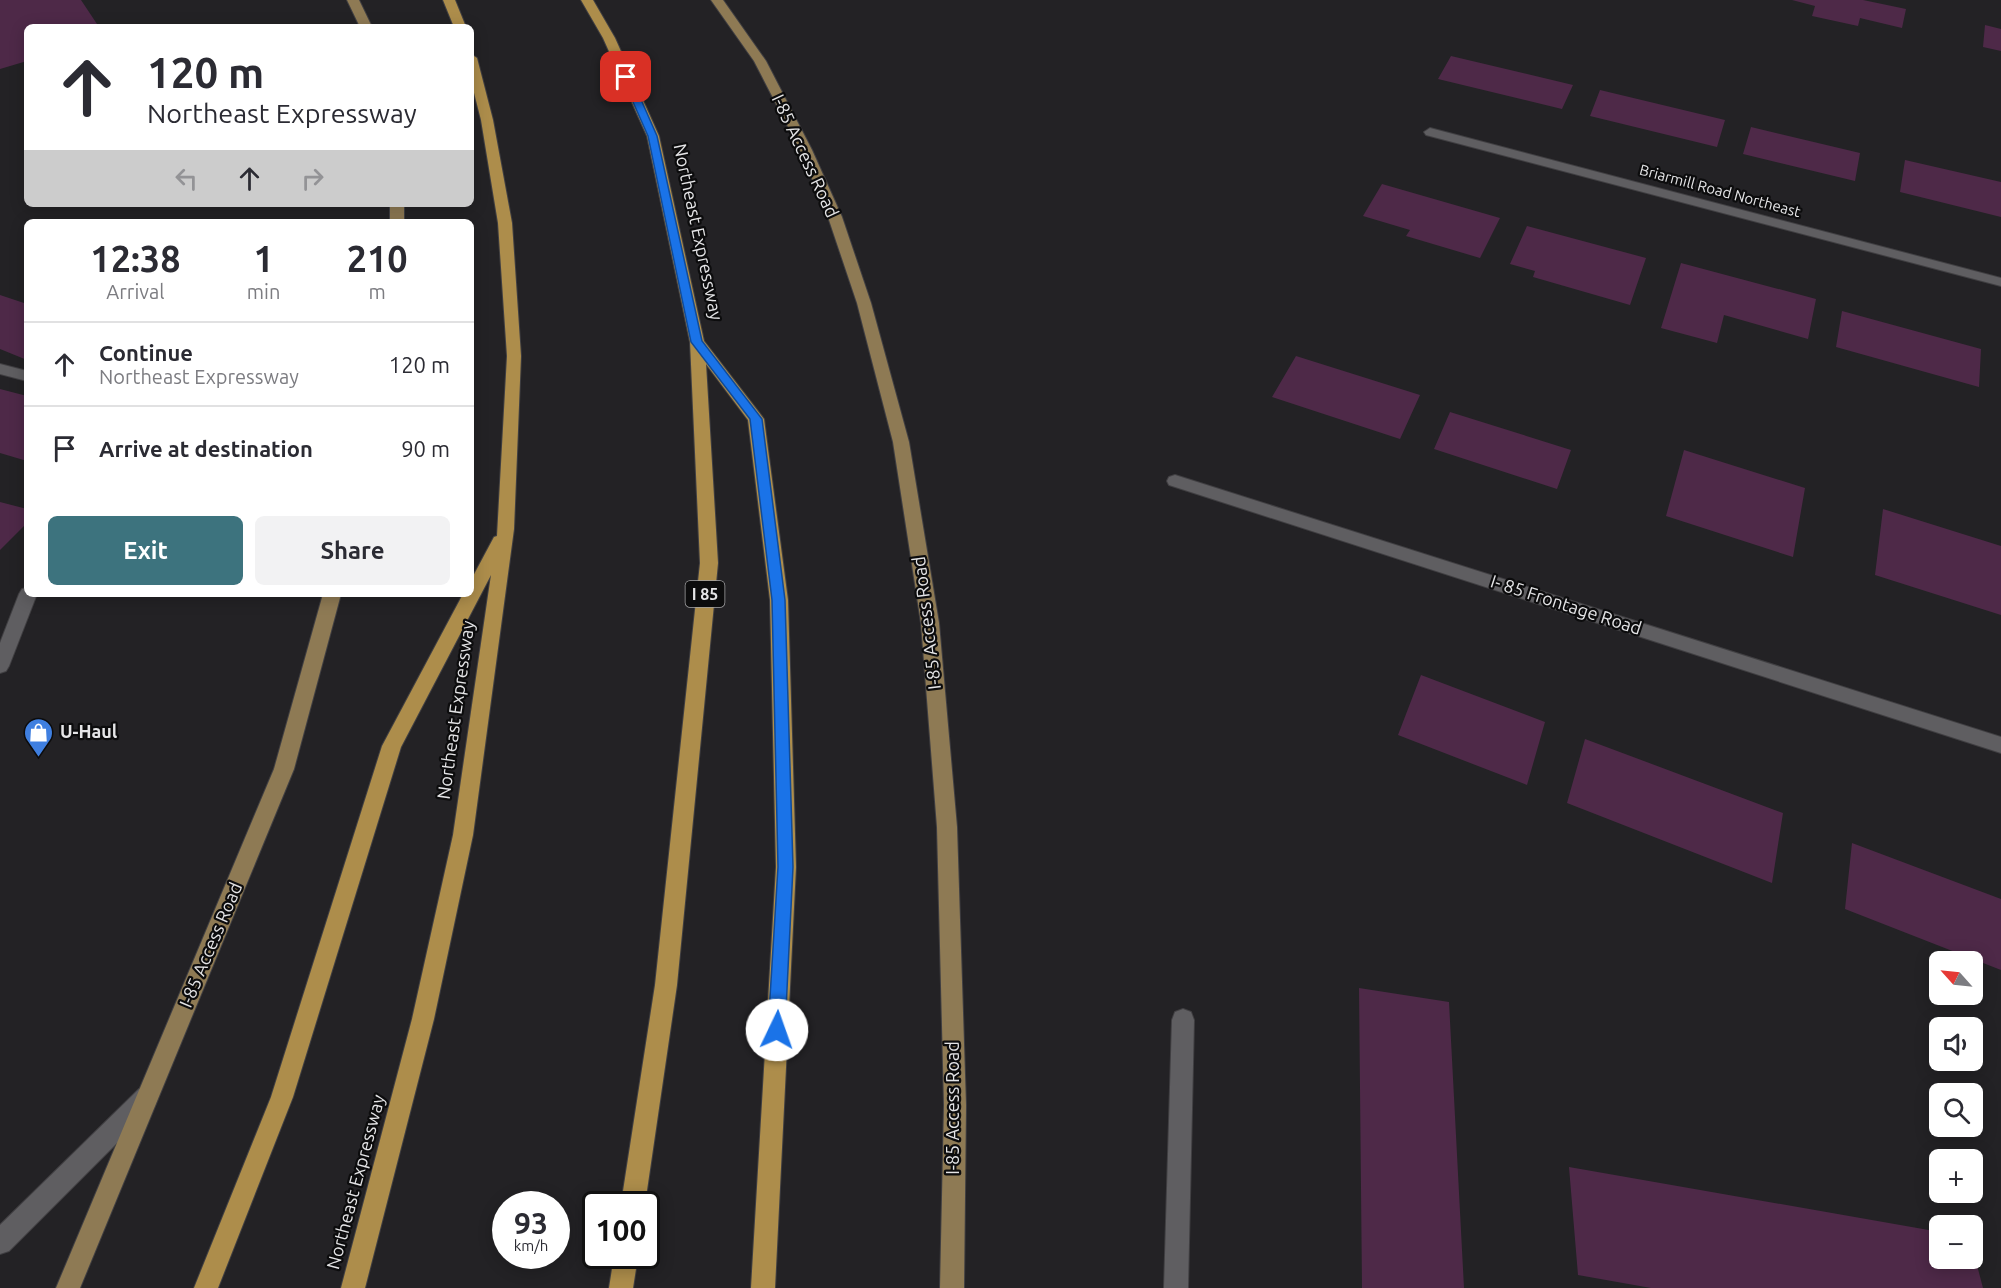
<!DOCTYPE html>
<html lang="en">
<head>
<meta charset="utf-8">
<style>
  :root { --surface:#fff; --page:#f2f2f3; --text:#2b2b33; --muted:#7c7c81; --line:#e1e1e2; --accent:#3d737e }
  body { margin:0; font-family:Ubuntu,sans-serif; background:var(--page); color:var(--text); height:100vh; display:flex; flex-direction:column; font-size:22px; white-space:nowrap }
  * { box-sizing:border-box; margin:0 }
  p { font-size:20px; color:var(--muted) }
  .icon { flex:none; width:33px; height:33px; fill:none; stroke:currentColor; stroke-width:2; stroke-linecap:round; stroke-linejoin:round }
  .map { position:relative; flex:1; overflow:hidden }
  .side { position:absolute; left:24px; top:219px; width:450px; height:378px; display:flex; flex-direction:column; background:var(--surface); border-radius:9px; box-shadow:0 3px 15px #0003 }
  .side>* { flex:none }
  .top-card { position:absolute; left:24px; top:24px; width:450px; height:183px; border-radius:9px; box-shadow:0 3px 15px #0003; background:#fff; color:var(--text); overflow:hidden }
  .needle { width:39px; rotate:297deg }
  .tools { position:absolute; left:1929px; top:951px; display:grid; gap:12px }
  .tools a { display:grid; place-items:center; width:54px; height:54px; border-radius:9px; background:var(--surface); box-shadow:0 3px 15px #0003; font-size:30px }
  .speed { position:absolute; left:492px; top:1191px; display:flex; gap:12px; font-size:30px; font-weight:700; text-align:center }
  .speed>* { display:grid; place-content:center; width:78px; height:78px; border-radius:50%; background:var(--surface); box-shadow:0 3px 15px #0003; line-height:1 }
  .speed small { font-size:15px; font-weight:400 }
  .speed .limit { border:3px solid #111; border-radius:9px; background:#fff; color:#111 }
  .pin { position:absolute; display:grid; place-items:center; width:51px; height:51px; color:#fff; margin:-26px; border-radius:12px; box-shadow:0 3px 9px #0006 }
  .me { position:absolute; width:66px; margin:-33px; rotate:3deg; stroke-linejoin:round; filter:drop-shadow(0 0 4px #0008) }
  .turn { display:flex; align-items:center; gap:21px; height:126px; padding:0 24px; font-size:27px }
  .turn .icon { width:78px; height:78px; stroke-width:2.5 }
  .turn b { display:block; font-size:42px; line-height:51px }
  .lanes { display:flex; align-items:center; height:57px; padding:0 24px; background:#0003; justify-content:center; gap:30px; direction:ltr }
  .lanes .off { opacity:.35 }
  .eta { display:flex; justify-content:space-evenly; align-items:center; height:102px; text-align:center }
  .eta b { font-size:36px; font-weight:700; line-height:42px }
  .primary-button { display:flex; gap:12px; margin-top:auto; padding:12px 24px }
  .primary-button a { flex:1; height:69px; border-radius:9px; background:var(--accent); color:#fff; font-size:24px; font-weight:700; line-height:69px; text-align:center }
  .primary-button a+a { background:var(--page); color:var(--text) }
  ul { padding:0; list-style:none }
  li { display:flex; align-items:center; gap:18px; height:84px; padding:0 24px; border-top:2px solid var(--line) }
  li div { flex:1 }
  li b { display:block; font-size:22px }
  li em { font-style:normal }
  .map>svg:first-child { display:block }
  .building { fill:#4e2948 }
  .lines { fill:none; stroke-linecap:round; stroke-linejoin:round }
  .minor-casing { stroke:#403f42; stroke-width:2 }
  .major-casing { stroke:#403f42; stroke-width:2 }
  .highway-casing { stroke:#403f42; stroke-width:2 }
  .minor { fill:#5f5e61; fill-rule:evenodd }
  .major { fill:#8e7a54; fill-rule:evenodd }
  .highway { fill:#ad8d4b; fill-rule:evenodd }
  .route { fill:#1a73e8; stroke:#114b97; stroke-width:1.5 }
  .labels { text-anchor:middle; stroke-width:4.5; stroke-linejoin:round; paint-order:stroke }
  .far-street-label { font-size:15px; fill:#e5e5e7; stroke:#0c0c0d }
  .shield { fill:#0c0c0d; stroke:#a4a4a6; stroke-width:1.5 }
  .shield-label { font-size:16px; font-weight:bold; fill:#e5e5e7 }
  .street-label { font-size:18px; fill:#e5e5e7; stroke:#0c0c0d }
  .poi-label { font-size:18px; font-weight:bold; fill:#e5e5e7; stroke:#0c0c0d; text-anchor:start }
</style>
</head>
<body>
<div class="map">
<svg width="2001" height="1288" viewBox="0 0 2001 1288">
  <rect width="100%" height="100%" fill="#232225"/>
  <path class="building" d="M0,0H81L99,27H27V61L0,69Z
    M1792,0H1863L1906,9L1902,28L1860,18L1858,26L1812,16L1815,6Z
    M1985,25L2001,29V51L1983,47Z
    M1451,56L1573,85L1562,109L1438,79Z
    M1600,90L1725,120L1717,147L1590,116Z
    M1751,127L1860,153L1855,181L1743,154Z
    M1905,160L2001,182V217L1900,192Z
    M1382,184L1500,218L1480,258L1406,236L1410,230L1363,216Z
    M1527,226L1646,258L1630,305L1533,277L1535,271L1510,264Z
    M1681,263L1816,299L1808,339L1724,315L1717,343L1661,328Z
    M0,295L27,304V360L0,349Z
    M1842,311L1981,349L1979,387L1836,347Z
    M1296,356L1420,395L1400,439L1272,397Z
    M0,389L27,396V461L0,453Z
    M1450,412L1571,450L1557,489L1434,449Z
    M1684,450L1805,488L1793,557L1666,516Z
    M0,502L27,509V523L0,550Z
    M1883,509L2001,546V615L1875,575Z
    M1421,675L1545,722L1527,785L1398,735Z
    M1585,739L1783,813L1772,883L1567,803Z
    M1852,843L2001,899V970L1845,909Z
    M1359,988L1449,1002L1464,1288H1362Z
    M1569,1167L1940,1232V1258H1972L1973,1250L1983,1288H1651L1578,1275Z"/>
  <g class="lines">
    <defs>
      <path id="minor" d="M1430,128L2001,278V286L1426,135L1424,132Z
        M0,364L27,371V381L0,374Z
        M1175,475L2001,737V753L1169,485L1167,481L1169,477Z
        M27,588V594H37L9,666L6,671L0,673V643L19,594L22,589Z
        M1183,1009L1191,1012L1194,1020L1188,1288H1164L1172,1020L1175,1012Z
        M147,1086L155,1089L158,1097L155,1105L9,1251L0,1254V1225L139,1089Z"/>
      <path id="major" d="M347,0H359L372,27H360Z
        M711,0H723L766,61L812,150L842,217L871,303L909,442L939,623L957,827L966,1105L964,1288H940L944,1105L937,827L921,623L893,442L857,303L828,217L800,150L754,61Z
        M390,204H404V222H390Z
        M323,594H341L294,769L80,1288H56L274,769Z"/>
      <path id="highway" d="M443,0H455L466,27H454Z
        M581,0H593L615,38L659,136L704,341L764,419L788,600L796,867L775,1288H751L776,867L770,600L748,420L706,364L718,563L677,985L645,1204H621L655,985L700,563L690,342L647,136L603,38Z
        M471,54L477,58L493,120L512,223L521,356L514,529L473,835L434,1019L365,1288H341L412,1019L453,835L491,575L401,747L293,1097L218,1288H194L271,1097L382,746L463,594H471V580L494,537L497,536L507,356L498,223L481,120L471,81Z
        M614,1256H638L633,1288H609Z"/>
    </defs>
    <use href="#minor" class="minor-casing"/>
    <use href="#major" class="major-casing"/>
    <use href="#highway" class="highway-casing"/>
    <use href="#minor" class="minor"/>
    <use href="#major" class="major"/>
    <use href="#highway" class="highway"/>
  </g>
  <path class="route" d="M623,75L631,77L657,136L702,341L762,419L785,600L793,867L785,1030L783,1036L777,1039L771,1036L768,1030L778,867L772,600L750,419L691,342L648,136L622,77Z"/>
  <defs>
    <symbol id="shop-pin" viewBox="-11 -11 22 30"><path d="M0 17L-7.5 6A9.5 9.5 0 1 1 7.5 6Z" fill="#3f7fe0" stroke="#0c0c0d"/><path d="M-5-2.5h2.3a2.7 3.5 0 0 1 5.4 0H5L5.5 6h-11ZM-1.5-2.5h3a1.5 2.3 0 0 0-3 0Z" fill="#fff"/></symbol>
  </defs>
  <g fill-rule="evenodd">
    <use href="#shop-pin" x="22" y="716" width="33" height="45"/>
  </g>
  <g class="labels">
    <g class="far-street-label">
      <text transform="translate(1720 191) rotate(15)" y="5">Briarmill Road Northeast</text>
    </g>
    <rect class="shield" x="685.5" y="581" width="39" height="26" rx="4.5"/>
    <g class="shield-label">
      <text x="705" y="600">I 85</text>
    </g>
    <g class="street-label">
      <text transform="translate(805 156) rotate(65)" y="6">I-85 Access Road</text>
      <text transform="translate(698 232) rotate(78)" y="6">Northeast Expressway</text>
      <text transform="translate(1566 605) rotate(18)" y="6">I- 85 Frontage Road</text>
      <text transform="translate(927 623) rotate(-97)" y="6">I-85 Access Road</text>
      <text transform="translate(456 710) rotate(-82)" y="6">Northeast Expressway</text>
      <text transform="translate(211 945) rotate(-67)" y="6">I-85 Access Road</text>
      <text transform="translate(953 1108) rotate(-90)" y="6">I-85 Access Road</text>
      <text transform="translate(356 1182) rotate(-75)" y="6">Northeast Expressway</text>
    </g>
    <g class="poi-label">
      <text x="60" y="738">U-Haul</text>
    </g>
  </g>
</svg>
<div class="tools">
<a><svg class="needle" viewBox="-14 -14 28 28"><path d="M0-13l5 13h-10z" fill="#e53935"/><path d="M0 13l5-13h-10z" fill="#7c7c81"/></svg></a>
<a><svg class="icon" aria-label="sound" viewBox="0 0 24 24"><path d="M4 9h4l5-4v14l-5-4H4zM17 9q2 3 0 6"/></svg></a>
<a><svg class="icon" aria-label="search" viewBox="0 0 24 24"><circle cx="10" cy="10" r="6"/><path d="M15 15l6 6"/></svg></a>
<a>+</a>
<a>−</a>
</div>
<div class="speed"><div>93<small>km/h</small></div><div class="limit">100</div></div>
<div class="pin" style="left:626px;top:77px;background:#d93025"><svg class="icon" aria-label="arrive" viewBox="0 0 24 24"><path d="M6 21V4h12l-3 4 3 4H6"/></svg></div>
<svg class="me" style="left:777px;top:1030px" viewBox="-20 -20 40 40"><circle r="19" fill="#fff"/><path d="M0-13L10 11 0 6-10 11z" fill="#1a73e8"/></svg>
<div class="top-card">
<div class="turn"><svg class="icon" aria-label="ahead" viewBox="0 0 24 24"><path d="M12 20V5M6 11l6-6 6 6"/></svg><div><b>120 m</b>Northeast Expressway</div></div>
<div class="lanes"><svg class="icon off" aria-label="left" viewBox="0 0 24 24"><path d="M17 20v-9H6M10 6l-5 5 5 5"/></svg><svg class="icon" aria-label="ahead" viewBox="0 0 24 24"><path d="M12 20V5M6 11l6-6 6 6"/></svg><svg class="icon off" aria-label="right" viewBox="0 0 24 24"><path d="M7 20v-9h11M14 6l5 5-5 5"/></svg></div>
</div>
<section class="side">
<div class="eta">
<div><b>12:38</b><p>Arrival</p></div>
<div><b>1</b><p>min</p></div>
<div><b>210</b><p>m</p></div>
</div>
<ul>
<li><svg class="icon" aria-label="ahead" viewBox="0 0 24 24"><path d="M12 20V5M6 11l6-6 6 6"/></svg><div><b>Continue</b><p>Northeast Expressway</p></div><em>120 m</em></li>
<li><svg class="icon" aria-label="arrive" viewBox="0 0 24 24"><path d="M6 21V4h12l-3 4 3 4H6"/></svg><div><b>Arrive at destination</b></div><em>90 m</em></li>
</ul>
<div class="primary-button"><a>Exit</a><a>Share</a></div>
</section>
</div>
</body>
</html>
